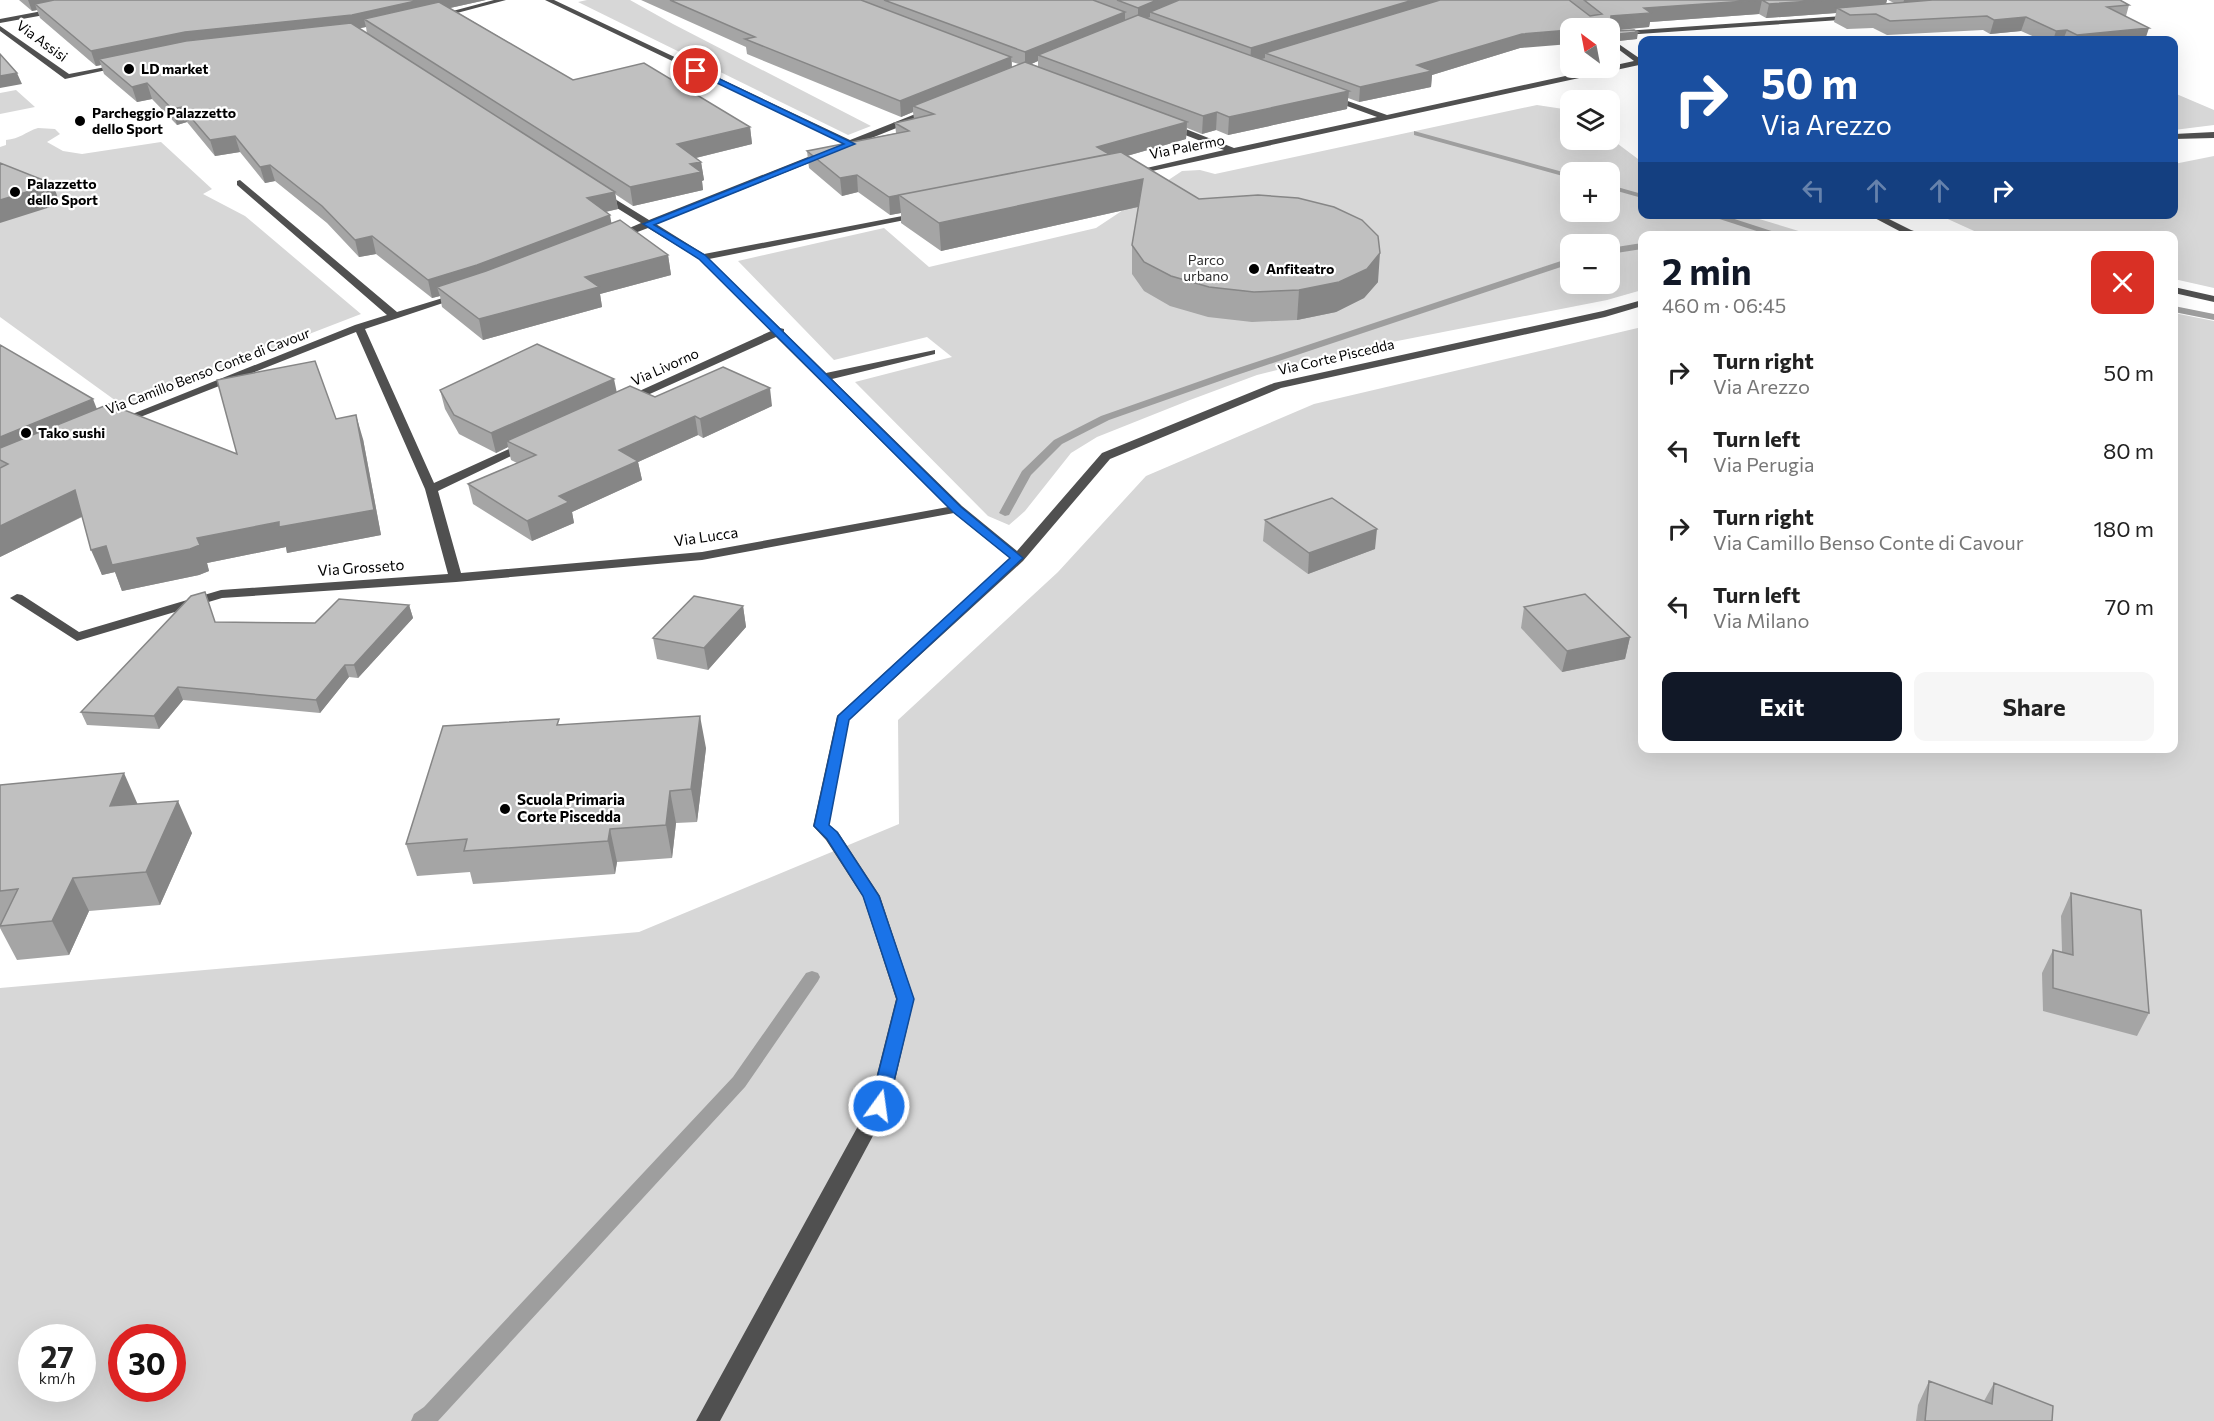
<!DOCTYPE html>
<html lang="en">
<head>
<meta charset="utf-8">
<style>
  :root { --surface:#fff; --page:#f6f6f6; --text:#222; --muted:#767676; --accent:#111827 }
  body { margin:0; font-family:Commissioner,sans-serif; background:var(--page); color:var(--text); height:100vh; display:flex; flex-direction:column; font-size:22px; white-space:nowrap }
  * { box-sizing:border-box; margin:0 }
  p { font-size:20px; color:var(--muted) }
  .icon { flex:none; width:33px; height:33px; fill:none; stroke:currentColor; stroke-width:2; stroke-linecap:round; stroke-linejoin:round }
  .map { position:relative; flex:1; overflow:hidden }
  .side { position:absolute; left:1638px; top:231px; width:540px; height:522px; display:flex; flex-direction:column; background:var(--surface); border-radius:12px; box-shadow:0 6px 24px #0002 }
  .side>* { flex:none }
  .hud { position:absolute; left:1638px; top:36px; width:540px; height:183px; border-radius:12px; box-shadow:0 6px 24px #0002; background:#1a4fa0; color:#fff; overflow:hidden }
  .needle { width:39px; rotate:328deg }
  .tools { position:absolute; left:1560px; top:18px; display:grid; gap:12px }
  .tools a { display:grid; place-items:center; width:60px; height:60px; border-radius:12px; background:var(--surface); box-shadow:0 6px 24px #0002; font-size:30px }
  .speed { position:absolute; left:18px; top:1324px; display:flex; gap:12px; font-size:30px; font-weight:700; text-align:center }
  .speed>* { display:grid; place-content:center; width:78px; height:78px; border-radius:50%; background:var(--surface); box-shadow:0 6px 24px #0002; line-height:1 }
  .speed small { font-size:15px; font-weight:400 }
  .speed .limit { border:9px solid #d22; background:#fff; color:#111 }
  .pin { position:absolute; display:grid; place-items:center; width:51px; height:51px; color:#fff; margin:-26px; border:3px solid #fff; border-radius:50%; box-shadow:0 2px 6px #0007 }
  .me { position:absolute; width:66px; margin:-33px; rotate:14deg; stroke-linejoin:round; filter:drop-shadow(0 0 4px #0008) }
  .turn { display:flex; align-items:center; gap:21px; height:126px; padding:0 24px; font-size:27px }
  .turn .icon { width:78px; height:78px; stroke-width:2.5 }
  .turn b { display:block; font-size:42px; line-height:51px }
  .lanes { display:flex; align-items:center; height:57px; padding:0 24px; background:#0003; justify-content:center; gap:30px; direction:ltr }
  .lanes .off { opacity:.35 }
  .round { display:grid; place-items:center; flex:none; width:63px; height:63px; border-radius:12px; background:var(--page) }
  .head { display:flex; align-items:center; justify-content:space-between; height:102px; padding:0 24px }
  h1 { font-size:36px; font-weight:700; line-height:45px; color:var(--accent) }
  .primary-button { display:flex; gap:12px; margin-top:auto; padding:12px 24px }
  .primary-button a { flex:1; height:69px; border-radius:12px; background:var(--accent); color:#fff; font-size:24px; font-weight:700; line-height:69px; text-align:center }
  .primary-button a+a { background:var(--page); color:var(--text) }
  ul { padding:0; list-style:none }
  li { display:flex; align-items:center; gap:18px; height:78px; padding:0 24px }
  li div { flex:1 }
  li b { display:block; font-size:22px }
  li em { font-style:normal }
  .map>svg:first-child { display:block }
  .green { fill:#d7d7d7; fill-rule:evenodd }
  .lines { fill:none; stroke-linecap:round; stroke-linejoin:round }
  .stream { fill:#9e9e9e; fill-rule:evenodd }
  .minor { fill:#505050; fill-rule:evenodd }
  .wall { fill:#a5a5a5; fill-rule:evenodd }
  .shaded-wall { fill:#868686 }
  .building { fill:#c0c0c0; stroke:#868686; stroke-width:1.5 }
  .route { fill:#1a73e8; stroke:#114b97; stroke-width:1.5 }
  .poi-dot { fill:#000; stroke:#fff; stroke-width:2 }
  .labels { text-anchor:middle; stroke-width:4.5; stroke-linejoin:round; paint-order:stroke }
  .far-street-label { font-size:14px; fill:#000; stroke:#fff }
  .far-poi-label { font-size:14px; font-weight:bold; fill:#000; stroke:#fff; text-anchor:start }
  .far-park-label { font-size:14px; fill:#2e2e2e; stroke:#fff }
  .street-label { font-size:15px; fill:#000; stroke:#fff }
  .poi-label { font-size:15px; font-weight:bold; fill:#000; stroke:#fff; text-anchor:start }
</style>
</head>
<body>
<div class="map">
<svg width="2214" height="1421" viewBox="0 0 2214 1421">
  <rect width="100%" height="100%" fill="#fff"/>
  <path class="green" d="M587,0H630L673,24L871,126L848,135L578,2Z
    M16,90L35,107L0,114V93Z
    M2174,93L2214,110V125L2174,130Z
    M1537,105L1570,110V140L1610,138L1642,162V214L1746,215L1802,232L1787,233L1789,236H1642V290L1607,300L1387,343L1257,375L1190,400L1097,437L1071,453L1025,511L1009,525L988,516L855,382L952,357L927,337L834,360L738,261L884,228L929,267L1096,228L1182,171L1200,170L1215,174ZM1570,172H1610V212H1570ZM1570,244H1610V284H1570Z
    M38,128L55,129L60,134L47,142L63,151L82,154L161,142L212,189L203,194L245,216L361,314L123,406L0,317V147L6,145V140C20,139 25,132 38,128Z
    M2214,156V288L2174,279V236L1983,235L1939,215L2174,214V164Z
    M2174,313L2214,321V1421H0V988L639,932L899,824L898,720L1058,572L1146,476L1314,404L1642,327V748H2174ZM32,1338H82V1389H32ZM122,1338H172V1389H122Z"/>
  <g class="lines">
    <path class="stream" d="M1414,131L1570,174V178L1414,135Z
      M1610,185L1642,194V198L1610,189Z
      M1704,214H1719L1787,236H1772Z
      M1642,243V249L1610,254V248Z
      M1570,258V264L1234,376L1109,420L1062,444L1031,475L1009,515L1005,516L999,513L1022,471L1054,440L1101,416L1226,372Z
      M2174,306L2214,314V320L2174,312Z
      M812,971L818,973L820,977L818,981L745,1087L438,1421H411L414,1414L424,1407L733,1077L806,973Z"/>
    <path class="minor" d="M494,0H506L438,18L434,16Z
      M545,0H554L850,140L928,109H934V113L656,224L704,254L923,212V216L920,217L709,259L780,328L784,329V332L826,373L935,350V354L832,379L962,506L1017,551L1102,453L1274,383L1603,311L1642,300V306L1605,317L1281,388L1110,459L1023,561L849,720L829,825L838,832L880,896L914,999L889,1106L720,1421H696L869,1106L896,999L863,897L826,840L813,826L837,716L1010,558L954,513L702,560L456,582L222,598L77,641L10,598L17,594L22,595L79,632L221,590L448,574L425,489L356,332L120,425H112L110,423L355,325L387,315L237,185V181L240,180L397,312L459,293L464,296L365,329L434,483L522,443H530L532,446L438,491L461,573L702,552L948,507L776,337L632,402H624V398L771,331L699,259L648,228L619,239H613V235L641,223L596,195V191H602L649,220L843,143Z
      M58,8L61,12L0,23V19Z
      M1857,15L1854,19L1610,36V32Z
      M0,26L69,74L121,64L125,66L65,79L0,31Z
      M1610,38L1642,60V66L1639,65L1129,176L1125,173L1224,150L1167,128V124H1173L1234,148L1377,117L1325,98V94H1328L1387,115L1634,61L1610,43Z
      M2214,132V138L2174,139V134Z
      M1867,214H1879L1911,230L1929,236L1905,234Z
      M2174,287L2214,296V302L2174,293Z"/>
  </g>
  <path class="wall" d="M19,0H486L450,8L573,80L750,127L752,144L696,158L701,162L704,180L702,181L703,190L633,206L615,194L618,209L606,212L612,224L668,255L671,275L600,294L602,307L483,340L442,307L440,296L432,298L376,254L359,257L327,223L275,181L265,183L240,152L215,156L187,122L177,125L152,99L137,102L104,74L101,65L96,66L40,18L37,10L32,11ZM366,27L367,34L359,28Z
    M641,0H1887L1886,4L1894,3L1888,0H2120L2129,5L2126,16L2145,40H2041L2021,31L1990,34L1983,30L1887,35L1873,28L1847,29L1834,22L1836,13L1766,18L1759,14L1650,22L1649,27L1610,30L1520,48L1432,75L1431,87L1359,102L1348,98L1347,109L1228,135L1216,130L1202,134L1187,128L1186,139L1127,156L1199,199L1378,282L1364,298L1336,312L1297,320L1252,322L1208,317L1170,306L1144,291L1132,274V245L1138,207L941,251L901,223V213L890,215L858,192L842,196L809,168L807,151L896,133L895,123L914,119L913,112L901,117L747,54L746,47ZM1038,61V67L1031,64ZM1012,62L1019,64L1012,67Z
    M1615,31L1637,39L1618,41L1614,38Z
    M0,345L97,409L237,454L336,419L363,439L381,535L287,553L286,547L207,563L209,571L199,575L122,591L115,572L102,575L82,517L0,557Z
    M440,390L617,392L655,397L772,406L703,438L698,435L638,462L642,480L572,512L574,523L532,541L473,504L468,484L517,463L511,460L508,447L496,453L459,434L445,409Z
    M1265,520L1375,549L1308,574L1263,541Z
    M409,605L413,618L358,678L349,677L320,713L183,700L159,729L87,725L81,712L215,622L315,623Z
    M743,606L746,627L708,670L657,659L653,638Z
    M1524,607L1630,637L1625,659L1562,672L1521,628Z
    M560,724L706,748L697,822L676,823L672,858L617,862L615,874L473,884L470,872L417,876L406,844Z
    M0,785L138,804L192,833L160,905L89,911L69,955L17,960L0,928Z
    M2071,893L2149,1013L2137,1036L2043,1011L2042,973L2053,950L2062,952L2061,916Z
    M1929,1381L1984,1401L1994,1383L2052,1421H1916L1918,1405Z"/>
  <path class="shaded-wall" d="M28,0H91L35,4L37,10L32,11Z
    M420,0H486L373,25L364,19L366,27L356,29L99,59L101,65L96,66L91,51L185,32Z
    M1157,0H1191L1150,12V17L1138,22V8Z
    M1413,0H1457L1265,53V58L1250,63L1251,48Z
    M1762,0L1759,14L1650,22L1649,27L1610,31V28H1592L1611,16L1644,8Z
    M1826,0H1887L1884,9L1837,8L1836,13L1766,18L1769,4Z
    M1904,0H2001L1902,8Z
    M1125,12V26L1038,55V61L1025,67V52Z
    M2026,17L2021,31L1990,34L1994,20Z
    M2149,28L2145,40H2075L2077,35Z
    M1570,30V44L1520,48L1432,75L1431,87L1359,102L1360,87L1417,65L1522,34Z
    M2067,30L2063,40H2053L2056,31Z
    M1638,32L1637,39L1618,41L1619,34Z
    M1011,57L1012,72L913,106V112L901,117L900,101Z
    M17,73L22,84L0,88V76Z
    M147,83L152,99L137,102L132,87Z
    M1349,91L1347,109L1228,135L1229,117Z
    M182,107L187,122L177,125L172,109Z
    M1217,112L1216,130L1202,134L1203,116Z
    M1187,122L1186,139L1109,161L899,195L901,213L890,215L889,197L1097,147Z
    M750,127L752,144L679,162L677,144Z
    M235,136L240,152L215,156L210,140Z
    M701,162L704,180L702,181L703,190L633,206L630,187L690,164Z
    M270,165L275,181L265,183L260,167Z
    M857,175L858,192L842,196L840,178Z
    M1143,179L1142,206L941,251L939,223Z
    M53,184L60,204L0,223V200Z
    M615,192L618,209L590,215L587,198Z
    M610,215L613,232L437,287L440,296L432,298L428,280Z
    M372,236L376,254L359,257L355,240Z
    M1380,253L1378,282L1364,298L1336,312L1297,320L1299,290Z
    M668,255L671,275L600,294L602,307L483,340L479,319L585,277Z
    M614,379L618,398L507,441L508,447L496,453L491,433Z
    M770,388L772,406L703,438L700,419Z
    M93,399L102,422L0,460V437Z
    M356,415L363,439L381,535L287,553L286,547L207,563L209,571L199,575L122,591L115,572L102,575L91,550L106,546L197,538Z
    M695,416L698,435L638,462L642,480L572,512L574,523L532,541L527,521L619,450Z
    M75,490L85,515L0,557V526Z
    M1377,529L1375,549L1308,574L1309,553Z
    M409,605L413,618L358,678L354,665Z
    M743,606L746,627L708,670L704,648Z
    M1630,637L1625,659L1562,672L1567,651Z
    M345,665L349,677L320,713L316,700Z
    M178,687L183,700L159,729L154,716Z
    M700,716L706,748L697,822L691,789Z
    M124,773L138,805L110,806Z
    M670,791L676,823L672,858L666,825Z
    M178,801L192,833L160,905L146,872Z
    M610,829L617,862L615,874L608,841Z
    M73,878L89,911L69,955L52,921Z"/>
  <path class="building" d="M54,0H420L352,15L185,32L91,51L35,4Z
    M670,0H861L1011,57L900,101L745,39L755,37Z
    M884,0H1093L1125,12L1025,52Z
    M1117,0H1157L1138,8Z
    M1179,0H1413L1251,48L1150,12Z
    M1440,0H1569L1590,16L1602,14L1584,0H1761L1644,8L1651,13L1611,16L1610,27L1592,28H1570V30L1522,34L1417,65L1432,71L1360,87L1265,53Z
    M1762,0H1826L1769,4Z
    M1932,0H2120L2129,5L2107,7L2149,28L2077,35L2067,30L2056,31L2026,17L1994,20L1987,16L1890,21L1876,14L1850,15L1837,8Z
    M439,2L573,80L644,63L750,127L677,144L701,162L690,164L701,172L630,187L364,19Z
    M1138,15L1349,91L1229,117L1217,112L1203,116L1038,55Z
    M351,23L615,192L587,198L610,215L477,265L428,280L372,236L355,240L322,206L270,165L260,167L235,136L210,140L182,107L172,109L147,83L132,87L99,59L186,41Z
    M1634,30L1638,32L1619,34L1615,31Z
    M0,54L17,73L0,76Z
    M1025,62L1187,122L1097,147L1109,154L889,197L857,175L840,178L807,151L909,131L895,123L934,114L913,106Z
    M1121,152L1199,199L1258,195L1298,198L1334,207L1362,220L1378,236L1380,253L1367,269L1339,282L1299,290L1254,292L1209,287L1171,276L1144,262L1132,245L1143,179L939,223L899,195Z
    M0,163L53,184L0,200Z
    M620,220L668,255L585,277L599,287L479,319L437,287L486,271Z
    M537,344L614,379L491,433L454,415L440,390Z
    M0,345L93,399L0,437Z
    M315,361L336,419L356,415L374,510L279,527V522L197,538L200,545L190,549L112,565L106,546L91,550L75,490L0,526V468L8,464L0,460V448L109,404L237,454L217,380Z
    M723,367L770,388L700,419L695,416L619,450L638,461L559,496L569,502L527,521L468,484L536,455L507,441L630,386L655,397Z
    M1332,498L1377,529L1309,553L1265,520Z
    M205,592L215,622L315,623L339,599L409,605L354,665H345L316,700L178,687L154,716L81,712L191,596Z
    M1585,594L1630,637L1567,651L1524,607Z
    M694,596L743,606L704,648L653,638Z
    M700,716L691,789L670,791L666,825L610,829L608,841L464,851L467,839L406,844L443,726L559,719L557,725Z
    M124,773L110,806L178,801L146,872L73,878L52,921L0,926L18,889L0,891V785Z
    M2071,893L2141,910L2149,1013L2053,988V950L2073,955Z
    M1929,1381L1992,1404L1994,1383L2053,1406L2052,1421H1925Z"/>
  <path class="route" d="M694,69H699L855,144L654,225L705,255L961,507L1023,558L849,720L829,825L837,832L879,896L914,999L888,1106L886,1111H873L870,1106L897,999L863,896L827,839L814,826L838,716L1010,558L953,512L699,259L643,224L844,144L694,72Z"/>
  <g class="poi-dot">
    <circle cx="129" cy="69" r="6"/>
    <circle cx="80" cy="121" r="6"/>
    <circle cx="15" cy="192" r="6"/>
    <circle cx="1254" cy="269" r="6"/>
    <circle cx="26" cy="433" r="6"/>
    <circle cx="505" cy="809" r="6"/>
  </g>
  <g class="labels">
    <g class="far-street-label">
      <text transform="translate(42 41) rotate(36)" y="5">Via Assisi</text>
      <text transform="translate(1187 147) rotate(-11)" y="5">Via Palermo</text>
      <text transform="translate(1336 357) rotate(-13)" y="5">Via Corte Piscedda</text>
      <text transform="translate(665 367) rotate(-24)" y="5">Via Livorno</text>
      <text transform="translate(208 371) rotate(-21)" y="5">Via Camillo Benso Conte di Cavour</text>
    </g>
    <g class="far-poi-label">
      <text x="141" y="74">LD market</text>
      <text x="92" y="118">Parcheggio Palazzetto<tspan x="92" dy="16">dello Sport</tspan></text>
      <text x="27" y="189">Palazzetto<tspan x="27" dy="16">dello Sport</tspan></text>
      <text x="1266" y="274">Anfiteatro</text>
      <text x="38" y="438">Tako sushi</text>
    </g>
    <g class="far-park-label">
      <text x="1206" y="265">Parco<tspan x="1206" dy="16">urbano</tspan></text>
    </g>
    <g class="street-label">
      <text transform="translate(706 537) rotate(-8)" y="5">Via Lucca</text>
      <text transform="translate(361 568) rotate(-4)" y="5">Via Grosseto</text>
    </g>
    <g class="poi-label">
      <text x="517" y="805">Scuola Primaria<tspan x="517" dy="17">Corte Piscedda</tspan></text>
    </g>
  </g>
</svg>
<div class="tools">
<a><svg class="needle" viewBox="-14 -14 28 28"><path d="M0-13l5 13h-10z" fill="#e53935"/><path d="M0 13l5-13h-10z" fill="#767676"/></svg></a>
<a><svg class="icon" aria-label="layers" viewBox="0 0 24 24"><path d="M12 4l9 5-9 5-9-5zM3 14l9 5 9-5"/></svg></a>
<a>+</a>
<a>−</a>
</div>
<div class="speed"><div>27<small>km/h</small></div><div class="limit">30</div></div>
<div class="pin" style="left:696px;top:71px;background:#d93025"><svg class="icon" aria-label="arrive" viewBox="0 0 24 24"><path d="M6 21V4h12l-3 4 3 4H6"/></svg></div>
<svg class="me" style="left:879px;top:1106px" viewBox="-20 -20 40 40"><circle r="17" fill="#1a73e8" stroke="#fff" stroke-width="3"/><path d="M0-11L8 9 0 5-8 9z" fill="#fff"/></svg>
<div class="hud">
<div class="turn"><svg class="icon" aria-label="right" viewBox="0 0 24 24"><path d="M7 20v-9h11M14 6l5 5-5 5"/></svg><div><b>50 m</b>Via Arezzo</div></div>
<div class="lanes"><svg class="icon off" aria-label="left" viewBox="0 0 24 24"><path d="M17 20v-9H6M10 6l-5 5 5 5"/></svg><svg class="icon off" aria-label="ahead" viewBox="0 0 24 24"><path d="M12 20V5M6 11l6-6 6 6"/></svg><svg class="icon off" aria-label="ahead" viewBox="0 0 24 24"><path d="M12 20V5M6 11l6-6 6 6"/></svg><svg class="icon" aria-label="right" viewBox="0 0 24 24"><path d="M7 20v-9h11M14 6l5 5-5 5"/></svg></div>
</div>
<section class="side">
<div class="head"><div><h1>2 min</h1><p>460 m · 06:45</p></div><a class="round" style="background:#d93025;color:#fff"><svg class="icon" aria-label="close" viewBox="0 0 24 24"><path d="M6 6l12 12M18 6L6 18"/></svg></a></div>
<ul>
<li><svg class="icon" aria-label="right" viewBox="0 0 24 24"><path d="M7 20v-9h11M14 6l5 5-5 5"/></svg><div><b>Turn right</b><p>Via Arezzo</p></div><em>50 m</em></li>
<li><svg class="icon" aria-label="left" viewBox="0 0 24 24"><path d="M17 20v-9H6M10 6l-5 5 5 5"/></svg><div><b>Turn left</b><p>Via Perugia</p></div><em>80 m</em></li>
<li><svg class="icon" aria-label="right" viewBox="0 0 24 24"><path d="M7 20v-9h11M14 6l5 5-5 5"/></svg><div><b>Turn right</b><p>Via Camillo Benso Conte di Cavour</p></div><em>180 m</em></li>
<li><svg class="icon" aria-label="left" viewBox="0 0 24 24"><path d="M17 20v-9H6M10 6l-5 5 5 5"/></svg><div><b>Turn left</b><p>Via Milano</p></div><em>70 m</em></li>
</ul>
<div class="primary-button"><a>Exit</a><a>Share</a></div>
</section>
</div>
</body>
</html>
